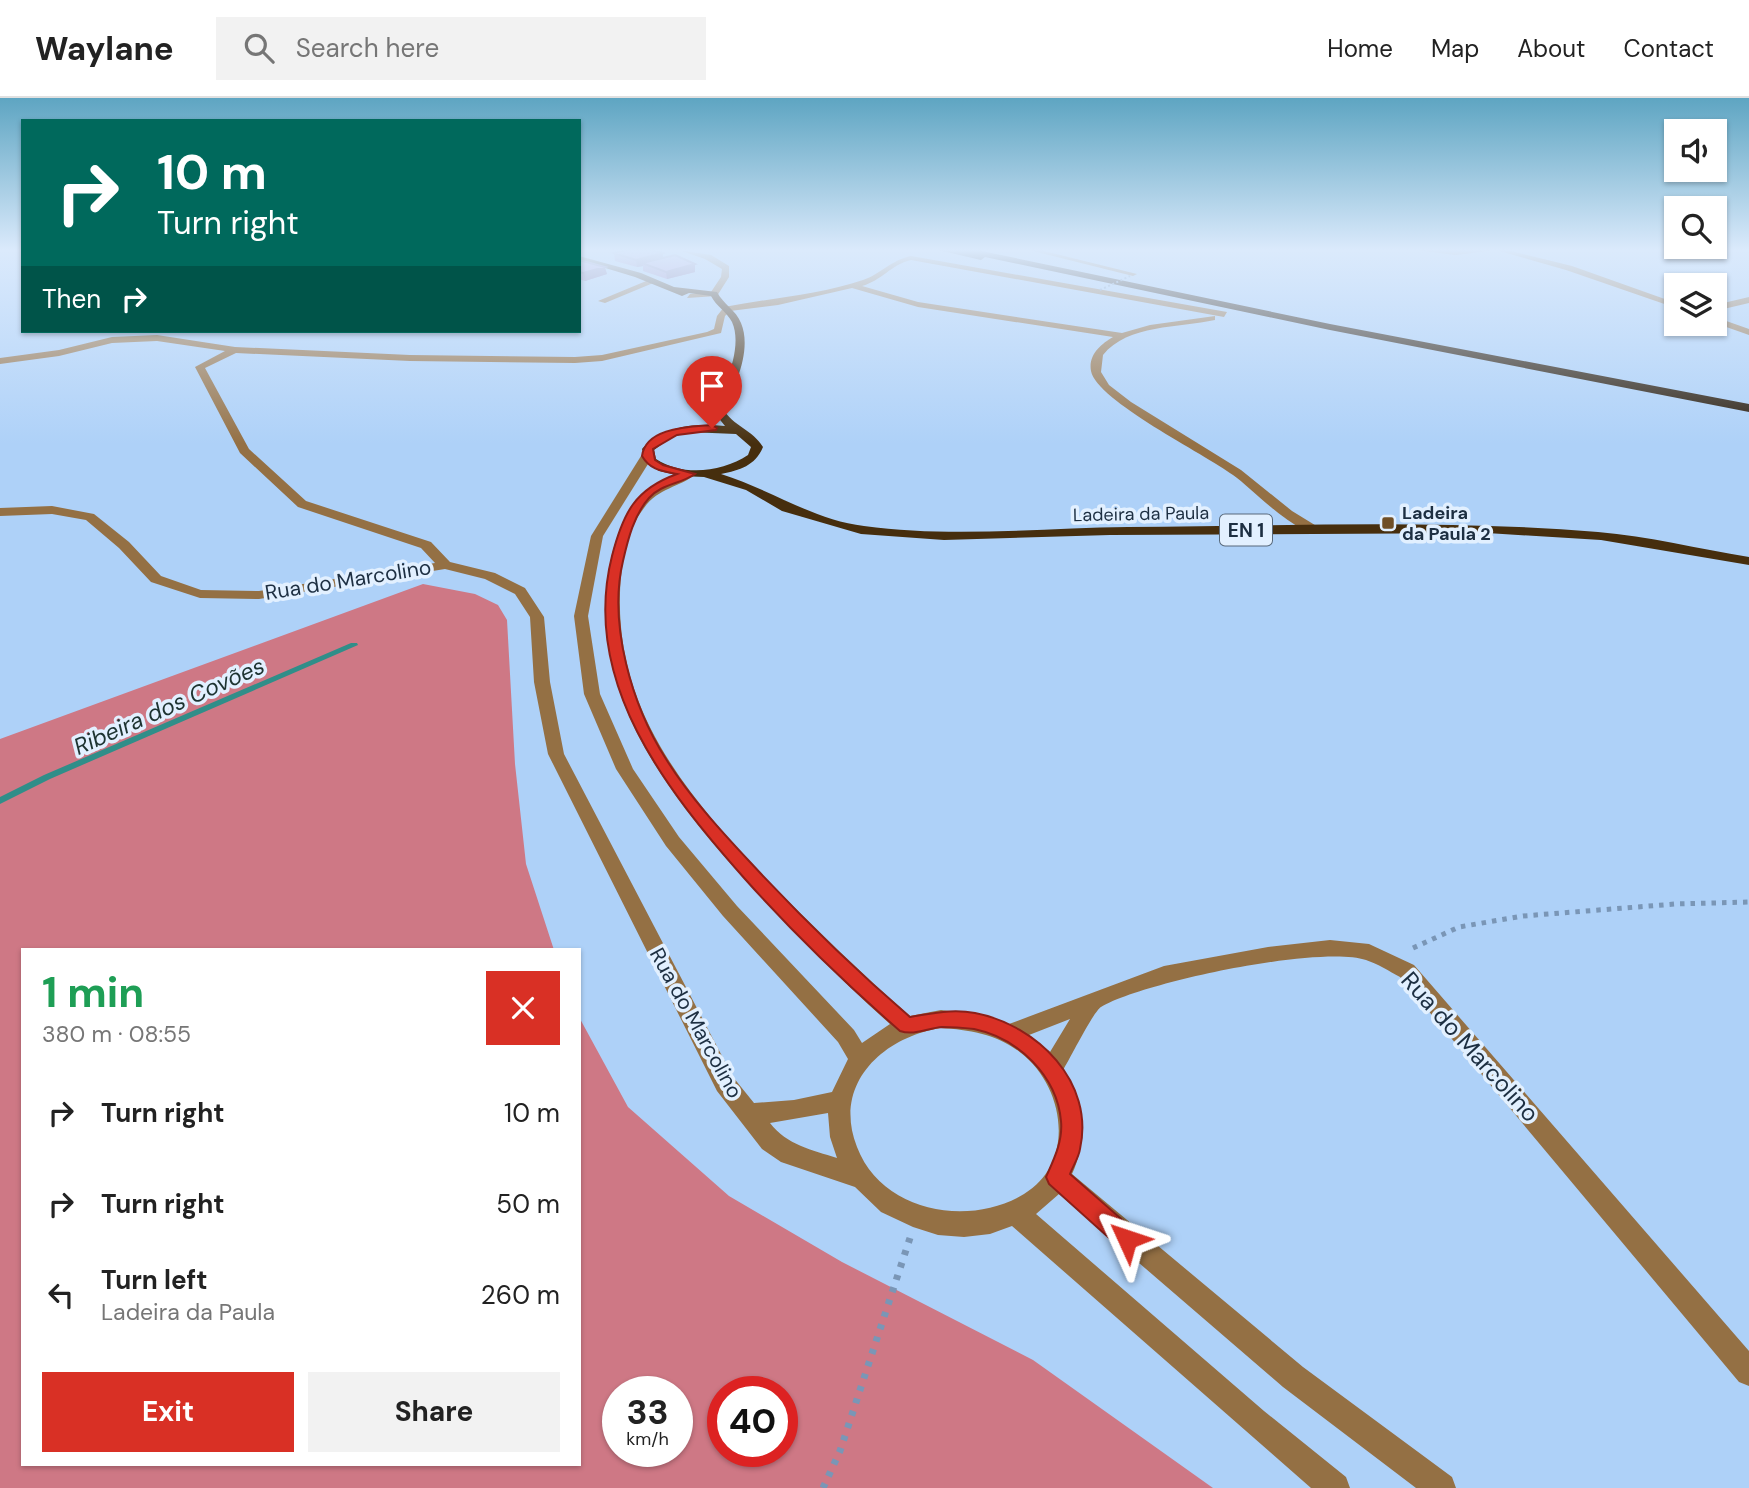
<!DOCTYPE html>
<html lang="en">
<head>
<meta charset="utf-8">
<style>
  :root { --surface:#fff; --page:#f2f2f2; --text:#222; --muted:#767676; --line:#e0e0e0; --accent:#d93025 }
  body { margin:0; font-family:"DM Sans",sans-serif; background:var(--page); color:var(--text); height:100vh; display:flex; flex-direction:column; font-size:26px; white-space:nowrap }
  * { box-sizing:border-box; margin:0 }
  p { font-size:23px; color:var(--muted) }
  .icon { flex:none; width:38px; height:38px; fill:none; stroke:currentColor; stroke-width:2; stroke-linecap:round; stroke-linejoin:round }
  .map { position:relative; flex:1; overflow:hidden }
  .side { position:absolute; left:21px; top:850px; width:560px; height:518px; display:flex; flex-direction:column; background:var(--surface); border-radius:0px; box-shadow:0 2px 5px #0004 }
  .side>* { flex:none }
  .banner { position:absolute; left:21px; top:21px; width:560px; height:214px; border-radius:0px; box-shadow:0 2px 5px #0004; background:#00695c; color:#fff; overflow:hidden }
  .controls { position:absolute; left:1664px; top:21px; display:grid; gap:14px }
  .controls a { display:grid; place-items:center; width:63px; height:63px; border-radius:0px; background:var(--surface); box-shadow:0 2px 5px #0004; font-size:35px }
  .speed { position:absolute; left:602px; top:1278px; display:flex; gap:14px; font-size:35px; font-weight:700; text-align:center }
  .speed>* { display:grid; place-content:center; width:91px; height:91px; border-radius:50%; background:var(--surface); box-shadow:0 2px 5px #0004; line-height:1 }
  .speed small { font-size:18px; font-weight:400 }
  .speed .limit { border:10px solid #d22; background:#fff; color:#111 }
  .pin { position:absolute; display:grid; place-items:center; width:60px; height:60px; color:#fff; margin:-72px -30px; border-radius:50% 50% 50% 0; rotate:-45deg; box-shadow:0 0 7px #0007 }
  .pin .icon { rotate:45deg }
  .me { position:absolute; width:77px; margin:-38px; rotate:312deg; stroke-linejoin:round; filter:drop-shadow(0 0 5px #0008) }
  .turn { display:flex; align-items:center; gap:24px; height:147px; padding:0 21px; font-size:32px }
  .turn .icon { width:91px; height:91px; stroke-width:2.5 }
  .turn b { display:block; font-size:49px; line-height:60px }
  .then { display:flex; align-items:center; height:66px; padding:0 21px; background:#0003; gap:14px; font-size:26px }
  .round { display:grid; place-items:center; flex:none; width:74px; height:74px; border-radius:0px; background:var(--page) }
  .headline { display:flex; align-items:center; justify-content:space-between; height:119px; padding:0 21px }
  h1 { font-size:42px; font-weight:700; line-height:52px; color:#1e9e55 }
  .action { display:flex; gap:14px; margin-top:auto; padding:14px 21px }
  .action a { flex:1; height:80px; border-radius:0px; background:var(--accent); color:#fff; font-size:28px; font-weight:700; line-height:80px; text-align:center }
  .action a+a { background:var(--page); color:var(--text) }
  ul { padding:0; list-style:none }
  li { display:flex; align-items:center; gap:21px; height:91px; padding:0 21px }
  li div { flex:1 }
  li b { display:block; font-size:26px }
  li em { font-style:normal }
  header { display:flex; align-items:center; gap:42px; box-sizing:border-box; height:98px; padding:0 35px; background:var(--surface); border-bottom:2px solid var(--line) }
  header strong { font-size:33px }
  nav { display:flex; gap:38px; margin-inline-start:auto; font-size:24px }
  .search { width:490px; height:63px; background:var(--page); display:flex; align-items:center; gap:18px; box-sizing:border-box; padding:0 24px; border-radius:0px; color:var(--muted); font-size:26px }
  .map>svg:first-child { display:block }
  .forest { fill:#ce7885; fill-rule:evenodd }
  .lines { fill:none; stroke-linecap:round; stroke-linejoin:round }
  .stream { fill:#308e89; fill-rule:evenodd }
  .path-far1 { stroke:#7a96b6; stroke-width:5; stroke-dasharray:4.5 6; stroke-linecap:butt }
  .path { stroke:#7a96b6; stroke-width:7; stroke-dasharray:5 8; stroke-linecap:butt }
  .minor { fill:#947044; fill-rule:evenodd }
  .major { fill:#462e0e; fill-rule:evenodd }
  .highway { fill:#271a0a; fill-rule:evenodd }
  .path-bridge { stroke:#7a96b6; stroke-width:2; stroke-dasharray:2 2.5; stroke-linecap:butt }
  .wall { fill:#9e7bb6 }
  .shaded-wall { fill:#816494 }
  .building { fill:#b88fd4; stroke:#816494; stroke-width:2 }
  .route { fill:#d93025; stroke:#8d1f18; stroke-width:2 }
  .poi-dot { fill:#704f26; stroke:#e2f0ff; stroke-width:2.5 }
  .labels { text-anchor:middle; stroke-width:7; stroke-linejoin:round; paint-order:stroke }
  .far-poi-label { font-size:18px; font-weight:bold; fill:#1d2f42; stroke:#e2f0ff; text-anchor:start }
  .far-street-label { font-size:18px; fill:#1d2f42; stroke:#e2f0ff }
  .shield { fill:#e2f0ff; stroke:#58697b; stroke-width:2 }
  .shield-label { font-size:19px; font-weight:bold; fill:#1d2f42 }
  .street-label { font-size:21px; fill:#1d2f42; stroke:#e2f0ff }
  .water-label { font-size:23px; font-style:italic; fill:#1d3331; stroke:#e2f0ff }
  .near-street-label { font-size:24px; fill:#1d2f42; stroke:#e2f0ff }
</style>
</head>
<body>
<header>
<strong>Waylane</strong>
<div class="search"><svg class="icon" aria-label="search" viewBox="0 0 24 24"><circle cx="10" cy="10" r="6"/><path d="M15 15l6 6"/></svg>Search here</div>
<nav><a>Home</a><a>Map</a><a>About</a><a>Contact</a></nav>
</header>
<div class="map">
<svg width="1749" height="1390" viewBox="0 0 1749 1390">
  <rect width="100%" height="100%" fill="#aed1f8"/>
  <path class="forest" d="M423,486L475,496L498,507L507,522L515,666L526,766L554,852H23V1367H579V919L628,1009L729,1098L842,1164L1033,1262L1213,1390H0V641ZM618,1293H677V1353H618ZM723,1293H782V1353H723Z"/>
  <g class="lines">
    <path class="stream" d="M351,545H357L358,547L50,681L0,706V699L44,677Z"/>
    <path class="path-far1" d="M1413,850L1459,829L1523,818L1675,806L1749,804"/>
    <path class="path" d="M823,1390L840,1353L910,1140"/>
    <path class="minor" d="M679,152L711,157L729,168V179L717,198L687,200L690,196L711,194L721,179L722,171L705,161Z
      M1029,152H1040L1137,176L1133,178Z
      M1416,152H1507L1572,168L1676,205V210L1566,172L1496,152L1456,157Z
      M911,158L1227,214L1224,219L911,162C892,166 881,183 862,188L918,204L1122,235L1150,227L1215,218V222C1179,230 1128,226 1103,257L1101,274L1109,287L1131,304L1241,372L1292,413L1323,432L1321,435C1297,439 1253,391 1233,377C1205,356 1097,303 1091,273C1088,257 1101,246 1113,239L918,209L852,190L778,207L730,213L725,218L721,235L602,263L575,265L410,263L236,255L205,270L249,351L306,403L431,444L450,464L495,475L525,490L544,519L550,584L564,656L733,979L754,1005L794,1002L832,994L848,961L838,944L723,818L666,748L616,671L584,596L574,518L591,438L641,358L647,355L653,358L603,438L588,518L600,596L633,671L679,739L737,808L854,932L862,945L890,926C840,881 792,833 747,784C669,698 587,595 609,470C615,439 626,406 653,388C663,381 686,368 696,376C679,390 659,389 644,410C626,433 621,467 620,495C616,618 693,704 772,787C817,832 862,876 910,918L941,912L975,916L1009,926L1164,868L1268,849L1330,842L1369,846L1414,867L1749,1253V1288L1739,1284L1400,879C1389,873 1378,866 1366,862C1320,847 1144,884 1101,909C1093,914 1070,961 1063,972C1084,1005 1088,1041 1072,1076L1303,1269L1452,1379L1456,1390H1416L1283,1289L1059,1096L1036,1116L1264,1313L1346,1379L1350,1390H1311L1012,1128L990,1136L964,1139L938,1137L913,1129L881,1114L855,1089L781,1064L762,1051L717,993L548,656L534,584L530,519L515,496L485,481L445,471L259,501L200,500L151,484L119,450L86,422L52,416L0,418V410L52,408L94,416L129,444L161,478L201,492L259,493L435,465L421,450L298,409L240,355L195,269L225,253L157,243L112,245L59,258L0,266V260L59,252L112,239L157,237L235,249L410,257L575,259L602,257L707,234L714,231L717,218L724,209C770,200 819,197 863,182C881,176 891,162 911,158ZM1070,921L1050,954L1029,937ZM941,930C970,932 997,936 1021,955C1064,988 1077,1064 1024,1096C970,1129 882,1115 857,1049C832,986 883,939 941,930ZM828,1015L830,1039L837,1060C812,1052 787,1047 770,1025Z
      M651,181L658,183L605,205L598,203Z
      M1749,199V205L1715,213V207Z
      M1715,219L1749,231V237L1715,225Z"/>
    <path class="major" d="M579,158L641,175L674,189L717,194C723,206 736,212 741,225C752,251 736,288 723,311C733,328 753,332 763,349C755,368 740,372 721,376C770,391 813,422 864,428C951,440 1040,430 1128,429C1284,428 1442,421 1598,434C1648,438 1699,451 1749,459V467L1601,442L1487,435L1110,437L944,442L861,436L782,413L746,392L704,379L681,378L659,373L647,365L642,351C663,327 696,325 725,328L717,318L712,321L707,318C723,297 744,250 732,224C727,214 716,208 711,198L689,195L682,198L635,179L579,162ZM688,334L736,336L751,349L748,357C722,374 683,379 656,361L654,352L670,340Z"/>
    <path class="highway" d="M938,152H977L1330,226L1749,306V314L1330,232L985,159L981,162Z"/>
    <path class="path-bridge" d="M1100,192L1130,178"/>
  </g>
  <path class="wall" d="M614,155H663V160L695,174L667,181L643,173V168L637,169L615,163Z
    M579,162L607,176L585,183L579,181Z"/>
  <path class="shaded-wall" d="M663,155V162L642,165L643,168L637,169L636,162Z
    M695,166V174L667,181L666,174Z
    M605,169L607,176L585,183L583,175Z"/>
  <path class="building" d="M627,152H652L663,155L636,162L614,155Z
    M675,157L695,166L666,174L642,165Z
    M579,162L605,169L583,175L579,174Z"/>
  <linearGradient id="sky" x2="0" y2="1"><stop stop-color="#5ea5c2"/><stop offset="0.44" stop-color="#dbeafc"/><stop offset="1" stop-color="#dbeafc" stop-opacity="0"/></linearGradient>
  <rect width="1749" height="346" fill="url(#sky)"/>
  <path class="route" d="M712,327L717,330L716,332L677,337L653,351L655,362L663,367L695,376C681,386 661,386 649,400C634,417 628,441 623,463C608,526 632,608 666,661C689,698 720,732 750,764C801,819 853,870 910,919C932,915 953,911 975,915C1037,927 1095,984 1080,1051C1079,1059 1073,1068 1070,1076L1135,1133L1139,1141L1135,1149L1127,1152L1119,1149L1049,1086L1046,1079C1054,1061 1063,1043 1061,1023C1057,978 1018,940 974,931C965,930 952,929 942,929C928,930 914,938 900,933C845,885 794,836 745,781C667,693 580,584 612,458C623,415 635,391 677,376C662,373 650,372 642,358C646,329 690,329 712,327Z"/>
  <rect class="poi-dot" x="1381" y="418" width="14" height="14" rx="3.5"/>
  <g class="labels">
    <g class="far-poi-label">
      <text x="1402" y="421">Ladeira<tspan x="1402" dy="21">da Paula 2</tspan></text>
    </g>
    <g class="far-street-label">
      <text transform="translate(1141 416) rotate(-1)" y="6">Ladeira da Paula</text>
    </g>
    <rect class="shield" x="1220" y="416.5" width="52" height="31" rx="5"/>
    <g class="shield-label">
      <text x="1246" y="439">EN 1</text>
    </g>
    <g class="street-label">
      <text transform="translate(348 482) rotate(-9)" y="7">Rua do Marcolino</text>
      <text transform="translate(696 925) rotate(61)" y="7">Rua do Marcolino</text>
    </g>
    <g class="water-label">
      <text transform="translate(169 608) rotate(-24)" y="8">Ribeira dos Covões</text>
    </g>
    <g class="near-street-label">
      <text transform="translate(1470 949) rotate(48)" y="8">Rua do Marcolino</text>
    </g>
  </g>
</svg>
<div class="controls">
<a><svg class="icon" aria-label="sound" viewBox="0 0 24 24"><path d="M4 9h4l5-4v14l-5-4H4zM17 9q2 3 0 6"/></svg></a>
<a><svg class="icon" aria-label="search" viewBox="0 0 24 24"><circle cx="10" cy="10" r="6"/><path d="M15 15l6 6"/></svg></a>
<a><svg class="icon" aria-label="layers" viewBox="0 0 24 24"><path d="M12 4l9 5-9 5-9-5zM3 14l9 5 9-5"/></svg></a>
</div>
<div class="speed"><div>33<small>km/h</small></div><div class="limit">40</div></div>
<div class="pin" style="left:712px;top:330px;background:#d93025"><svg class="icon" aria-label="arrive" viewBox="0 0 24 24"><path d="M6 21V4h12l-3 4 3 4H6"/></svg></div>
<svg class="me" style="left:1127px;top:1141px" viewBox="-20 -20 40 40"><path d="M0-17L14 15 0 8-14 15z" fill="#d93025" stroke="#fff" stroke-width="4"/></svg>
<div class="banner">
<div class="turn"><svg class="icon" aria-label="right" viewBox="0 0 24 24"><path d="M7 20v-9h11M14 6l5 5-5 5"/></svg><div><b>10 m</b>Turn right</div></div>
<div class="then">Then<svg class="icon" aria-label="right" viewBox="0 0 24 24"><path d="M7 20v-9h11M14 6l5 5-5 5"/></svg></div>
</div>
<section class="side">
<div class="headline"><div><h1>1 min</h1><p>380 m · 08:55</p></div><a class="round" style="background:#d93025;color:#fff"><svg class="icon" aria-label="close" viewBox="0 0 24 24"><path d="M6 6l12 12M18 6L6 18"/></svg></a></div>
<ul>
<li><svg class="icon" aria-label="right" viewBox="0 0 24 24"><path d="M7 20v-9h11M14 6l5 5-5 5"/></svg><div><b>Turn right</b></div><em>10 m</em></li>
<li><svg class="icon" aria-label="right" viewBox="0 0 24 24"><path d="M7 20v-9h11M14 6l5 5-5 5"/></svg><div><b>Turn right</b></div><em>50 m</em></li>
<li><svg class="icon" aria-label="left" viewBox="0 0 24 24"><path d="M17 20v-9H6M10 6l-5 5 5 5"/></svg><div><b>Turn left</b><p>Ladeira da Paula</p></div><em>260 m</em></li>
</ul>
<div class="action"><a>Exit</a><a>Share</a></div>
</section>
</div>
</body>
</html>
